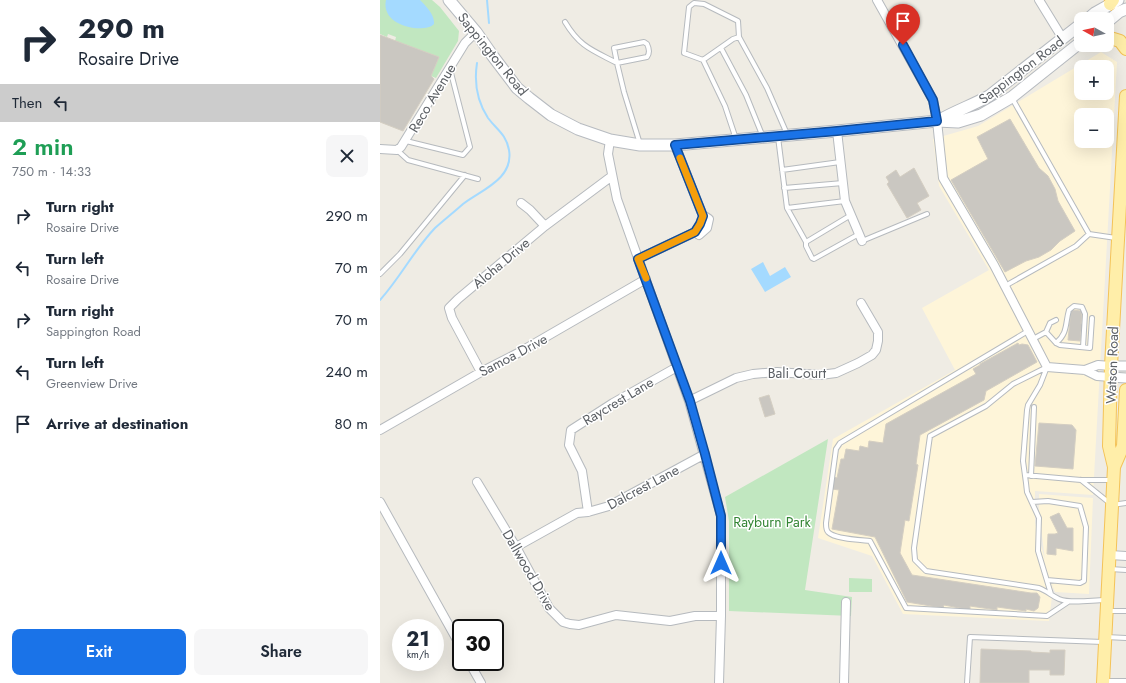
<!DOCTYPE html>
<html lang="en">
<head>
<meta charset="utf-8">
<style>
  :root { --surface:#fff; --page:#f6f6f7; --text:#1f2937; --muted:#747a83; --accent:#1a73e8 }
  body { margin:0; font-family:Jost,sans-serif; background:var(--page); color:var(--text); height:100vh; display:flex; flex-direction:column; font-size:15px; white-space:nowrap }
  * { box-sizing:border-box; margin:0 }
  p { font-size:13px; color:var(--muted) }
  .icon { flex:none; width:22px; height:22px; fill:none; stroke:currentColor; stroke-width:2; stroke-linecap:round; stroke-linejoin:round }
  .map { position:relative; flex:1; overflow:hidden }
  .panel { display:flex; flex-direction:column; background:var(--surface); width:380px }
  .panel>* { flex:none }
  .banner { background:#fff; color:var(--text); overflow:hidden }
  .needle { width:26px; rotate:278deg }
  .tools { position:absolute; left:694px; top:12px; display:grid; gap:8px }
  .tools a { display:grid; place-items:center; width:40px; height:40px; border-radius:8px; background:var(--surface); box-shadow:0 4px 16px #0002; font-size:20px }
  .speed { position:absolute; left:12px; top:619px; display:flex; gap:8px; font-size:20px; font-weight:700; text-align:center }
  .speed>* { display:grid; place-content:center; width:52px; height:52px; border-radius:50%; background:var(--surface); box-shadow:0 4px 16px #0002; line-height:1 }
  .speed small { font-size:10px; font-weight:400 }
  .speed .limit { border:2px solid #111; border-radius:6px; background:#fff; color:#111 }
  .pin { position:absolute; display:grid; place-items:center; width:34px; height:34px; color:#fff; margin:-41px -17px; border-radius:50% 50% 50% 0; rotate:-45deg; box-shadow:0 0 4px #0007 }
  .pin .icon { rotate:45deg }
  .me { position:absolute; width:44px; margin:-22px; rotate:0deg; stroke-linejoin:round; filter:drop-shadow(0 0 3px #0008) }
  .turn { display:flex; align-items:center; gap:14px; height:84px; padding:0 12px; font-size:18px }
  .turn .icon { width:52px; height:52px; stroke-width:2.5 }
  .turn b { display:block; font-size:28px; line-height:34px }
  .then { display:flex; align-items:center; height:38px; padding:0 12px; background:#0003; gap:8px; font-size:15px }
  .round { display:grid; place-items:center; flex:none; width:42px; height:42px; border-radius:8px; background:var(--page) }
  .head { display:flex; align-items:center; justify-content:space-between; height:68px; padding:0 12px }
  h1 { font-size:24px; font-weight:600; line-height:30px; color:#1e9e55 }
  .action { display:flex; gap:8px; margin-top:auto; padding:8px 12px }
  .action a { flex:1; height:46px; border-radius:8px; background:var(--accent); color:#fff; font-size:16px; font-weight:600; line-height:46px; text-align:center }
  .action a+a { background:var(--page); color:var(--text) }
  ul { padding:0; list-style:none }
  li { display:flex; align-items:center; gap:12px; height:52px; padding:0 12px }
  li div { flex:1 }
  li b { display:block; font-size:15px }
  li em { font-style:normal }
  main { display:flex; flex:1; min-height:0 }
  .map>svg:first-child { display:block }
  .commercial { fill:#fef5d9; fill-rule:evenodd }
  .green { fill:#c1e7c0 }
  .water { fill:#a4daff }
  .lines { fill:none; stroke-linecap:round; stroke-linejoin:round }
  .stream { stroke:#a4daff; stroke-width:2 }
  .building { fill:#cac7c1; stroke:#d4cec2 }
  .service-casing { stroke:#b6babe; stroke-width:6 }
  .minor-casing { stroke:#b6babe; stroke-width:10 }
  .tertiary-casing { stroke:#b6babe; stroke-width:11 }
  .secondary-casing { stroke:#b7bbc0; stroke-width:13 }
  .primary-casing { stroke:#f4c358; stroke-width:14 }
  .service { stroke:#fff; stroke-width:4 }
  .minor { stroke:#fff; stroke-width:8 }
  .tertiary { stroke:#fff; stroke-width:9 }
  .secondary { stroke:#fff; stroke-width:11 }
  .primary { stroke:#ffeea9; stroke-width:12 }
  .route-casing { stroke:#114b97; stroke-width:10 }
  .route { stroke:#1a73e8; stroke-width:7 }
  .slow { stroke:#f59e0b; stroke-width:7 }
  .labels { text-anchor:middle; stroke-width:3; stroke-linejoin:round; paint-order:stroke }
  .street-label { font-size:14px; fill:#5c6065; stroke:#fff }
  .park-label { font-size:14px; fill:#338534; stroke:#fff }
</style>
</head>
<body>
<main>
<section class="panel">
<div class="banner">
<div class="turn"><svg class="icon" aria-label="right" viewBox="0 0 24 24"><path d="M7 20v-9h11M14 6l5 5-5 5"/></svg><div><b>290 m</b>Rosaire Drive</div></div>
<div class="then">Then<svg class="icon" aria-label="left" viewBox="0 0 24 24"><path d="M17 20v-9H6M10 6l-5 5 5 5"/></svg></div>
</div>
<div class="head"><div><h1>2 min</h1><p>750 m · 14:33</p></div><a class="round"><svg class="icon" aria-label="close" viewBox="0 0 24 24"><path d="M6 6l12 12M18 6L6 18"/></svg></a></div>
<ul>
<li><svg class="icon" aria-label="right" viewBox="0 0 24 24"><path d="M7 20v-9h11M14 6l5 5-5 5"/></svg><div><b>Turn right</b><p>Rosaire Drive</p></div><em>290 m</em></li>
<li><svg class="icon" aria-label="left" viewBox="0 0 24 24"><path d="M17 20v-9H6M10 6l-5 5 5 5"/></svg><div><b>Turn left</b><p>Rosaire Drive</p></div><em>70 m</em></li>
<li><svg class="icon" aria-label="right" viewBox="0 0 24 24"><path d="M7 20v-9h11M14 6l5 5-5 5"/></svg><div><b>Turn right</b><p>Sappington Road</p></div><em>70 m</em></li>
<li><svg class="icon" aria-label="left" viewBox="0 0 24 24"><path d="M17 20v-9H6M10 6l-5 5 5 5"/></svg><div><b>Turn left</b><p>Greenview Drive</p></div><em>240 m</em></li>
<li><svg class="icon" aria-label="arrive" viewBox="0 0 24 24"><path d="M6 21V4h12l-3 4 3 4H6"/></svg><div><b>Arrive at destination</b></div><em>80 m</em></li>
</ul>
<div class="action"><a>Exit</a><a>Share</a></div>
</section>
<div class="map">
<svg width="746" height="683" viewBox="0 0 746 683">
  <rect width="100%" height="100%" fill="#efece4"/>
  <path class="commercial" d="M721,52L737,62L713,495L655,491V523L665,560L659,512V494L713,498L709,594L675,592L669,576L673,588L669,621L523,614L492,556L438,538L453,439L575,370L542,308L609,270L559,186L553,139L598,126ZM701,67H727V93H701ZM701,115H727V141H701Z"/>
  <path class="green" d="M0,0H52L60,7L79,31L78,41L56,78L51,76L59,57L15,41L16,37L8,34L7,37L0,34Z
    M448,439L425,590L472,597L471,616L349,611V521L345,497Z
    M469,578L492,579V592H469Z"/>
  <path class="water" d="M6,0H40C46,6 55,15 54,24C45,34 0,27 6,0Z
    M383,262L390,276L405,267L411,277L385,292L371,269Z"/>
  <g class="lines">
    <path class="stream" d="M107,0L109,23
      M0,300C20,278 34,250 55,228C64,220 74,212 83,204C101,190 134,179 129,150C126,134 117,130 108,118C97,101 94,82 97,63"/>
  </g>
  <path class="building" d="M0,35L59,57L51,76L54,79L23,131L0,122Z
    M630,119L659,168L668,176L675,189L678,201L695,231L680,241L671,250L659,257L646,261L625,272L571,180L608,159L597,137Z
    M534,168L549,196L537,203L541,210L527,218L507,184L509,182L506,177L516,170L520,177Z
    M691,310L702,311L701,324H704L703,331H701L700,341L688,340Z
    M638,343L639,345L642,344L648,345L657,362L606,391L604,400L540,435L536,464L538,465L529,521L525,520L520,553L532,575L651,593H657L660,597L658,608L654,611L646,609V611L617,607V610L590,606V610L564,605L563,608L527,602L495,537L452,529L459,490L452,489L454,477L457,478L461,459H464L466,449L479,451L480,446L488,448L489,441L503,443L506,424L596,374L593,369L600,365V364Z
    M389,395L395,414L385,417L379,398Z
    M659,423L692,425L696,430L693,469L655,466Z
    M679,513L687,528H693V551L676,548V555L667,554L668,534H675L678,533L670,517Z
    M601,649L651,651V652L670,653V650H685L684,675H670V670H649V683H600Z"/>
  <g class="lines">
    <defs>
      <path id="service" d="M185,22C200,47 212,50 237,63L244,92L260,144
        M264,42L267,44C269,48 270,53 267,57L237,63L234,48Z
        M341,48L366,95L383,137
        M323,60L353,39L359,37
        M632,98L709,234L736,238
        M398,137L407,208L426,242V246L432,258L434,259L479,234
        M356,139L345,106L323,60L304,53L309,7L314,3L324,4L358,21L359,37L387,88L407,134
        M26,141L83,155L90,147L70,69
        M17,150L28,160L98,179
        M402,170L460,162
        M404,188L463,183
        M407,208L465,201
        M482,241L547,214
        M426,242L471,215
        M0,274L20,254L85,175
        M625,286L696,246L709,234
        M648,331L460,443L456,449L446,523C446,526 446,530 448,532C454,539 480,540 490,541L526,608L667,616L688,602
        M666,332L670,323L676,320
        M653,339L666,332L676,343L680,345L710,348L712,318
        M676,343C688,333 685,324 689,310L694,306L702,307L705,314L703,347
        M667,367L633,384L606,406L550,436L534,548L535,560L546,571L659,588C667,591 672,596 679,599C691,604 712,600 725,600
        M667,367L660,385L648,405L647,410L643,461L646,483L647,492L659,518L658,551L671,594
        M645,475L701,480H732
        M651,476L654,407
        M701,480L732,505L746,503
        M652,502L668,501L700,506L706,527L704,581L700,583L667,580
        M730,569L746,570
        M727,611H746
        M726,637L746,638
        M724,681H746
        M587,683L590,637L723,642"/>
      <path id="minor" d="M497,0L553,100L557,121L563,178L614,265L667,367L705,370L717,376L731,377
        M659,0L683,39
        M457,131L465,201L482,241
        M230,140L228,154L237,199L309,401L341,516V616L339,683
        M0,149L17,150L21,147L85,43L96,32
        M141,203L150,210L165,226
        M315,232L319,235L327,228L329,219L323,215
        M258,259L315,232L320,224L323,216L295,145
        M705,370L718,365L731,366
        M101,372L72,318L69,308L78,299L165,226L232,176
        M309,401L356,378L373,374L397,372L440,375L456,373L478,363L492,355L496,350L498,341V332L481,303
        M0,430L101,372L138,353L266,279
        M97,482L136,547L169,608L183,622L190,624L199,625L236,615L290,621L315,616H341
        M0,502L81,647
        M208,512L202,471L189,445L191,430L233,403L297,367
        M136,547L197,513L208,512L229,506L325,454
        M730,555L746,556
        M89,662L101,683
        M464,683L466,602"/>
      <path id="tertiary" d="M731,366H746
        M731,377L746,378"/>
      <path id="secondary" d="M69,0L96,32L112,55L137,88L149,98L171,115L198,129L230,140L260,145H295L457,131L557,121L578,122L601,115L632,97L701,42
        M708,19L715,13L738,0
        M727,22L739,12L746,9
        M558,121C575,111 593,105 609,96L701,24"/>
      <path id="primary" d="M730,4L733,0
        M727,37L740,41L746,49
        M734,467L743,446L746,390
        M723,683L734,467L729,446L731,366L746,96"/>
    </defs>
    <use href="#service" class="service-casing"/>
    <use href="#minor" class="minor-casing"/>
    <use href="#tertiary" class="tertiary-casing"/>
    <use href="#secondary" class="secondary-casing"/>
    <use href="#primary" class="primary-casing"/>
    <use href="#service" class="service"/>
    <use href="#minor" class="minor"/>
    <use href="#tertiary" class="tertiary"/>
    <use href="#secondary" class="secondary"/>
    <use href="#primary" class="primary"/>
  </g>
  <g class="lines">
    <defs>
      <path id="route" d="M341,563V516L325,454L310,401L258,259L315,232L320,224L323,216L295,145L457,131L557,121L553,100L523,45"/>
    </defs>
    <use href="#route" class="route-casing"/>
    <use href="#route" class="route"/>
    <path class="slow" d="M266,278L258,259L315,232L320,224L323,216L300,158"/>
  </g>
  <g class="labels">
    <g class="street-label">
      <text transform="translate(113 54) rotate(51)" y="5">Sappington Road</text>
      <text transform="translate(641 70) rotate(-37)" y="5">Sappington Road</text>
      <text transform="translate(52 98) rotate(-59)" y="5">Reco Avenue</text>
      <text transform="translate(121 263) rotate(-40)" y="5">Aloha Drive</text>
      <text transform="translate(133 355) rotate(-28)" y="5">Samoa Drive</text>
      <text transform="translate(732 365) rotate(-88)" y="5">Watson Road</text>
      <text x="417" y="378">Bali Court</text>
      <text transform="translate(238 401) rotate(-31)" y="5">Raycrest Lane</text>
      <text transform="translate(263 487) rotate(-28)" y="5">Dalcrest Lane</text>
      <text transform="translate(149 570) rotate(60)" y="5">Dallwood Drive</text>
    </g>
    <g class="park-label">
      <text x="392" y="527">Rayburn Park</text>
    </g>
  </g>
</svg>
<div class="tools">
<a><svg class="needle" viewBox="-14 -14 28 28"><path d="M0-13l5 13h-10z" fill="#e53935"/><path d="M0 13l5-13h-10z" fill="#747a83"/></svg></a>
<a>+</a>
<a>−</a>
</div>
<div class="speed"><div>21<small>km/h</small></div><div class="limit">30</div></div>
<div class="pin" style="left:523px;top:45px;background:#d93025"><svg class="icon" aria-label="arrive" viewBox="0 0 24 24"><path d="M6 21V4h12l-3 4 3 4H6"/></svg></div>
<svg class="me" style="left:341px;top:563px" viewBox="-20 -20 40 40"><path d="M0-17L14 15 0 8-14 15z" fill="#1a73e8" stroke="#fff" stroke-width="4"/></svg>
</div>
</main>
</body>
</html>
